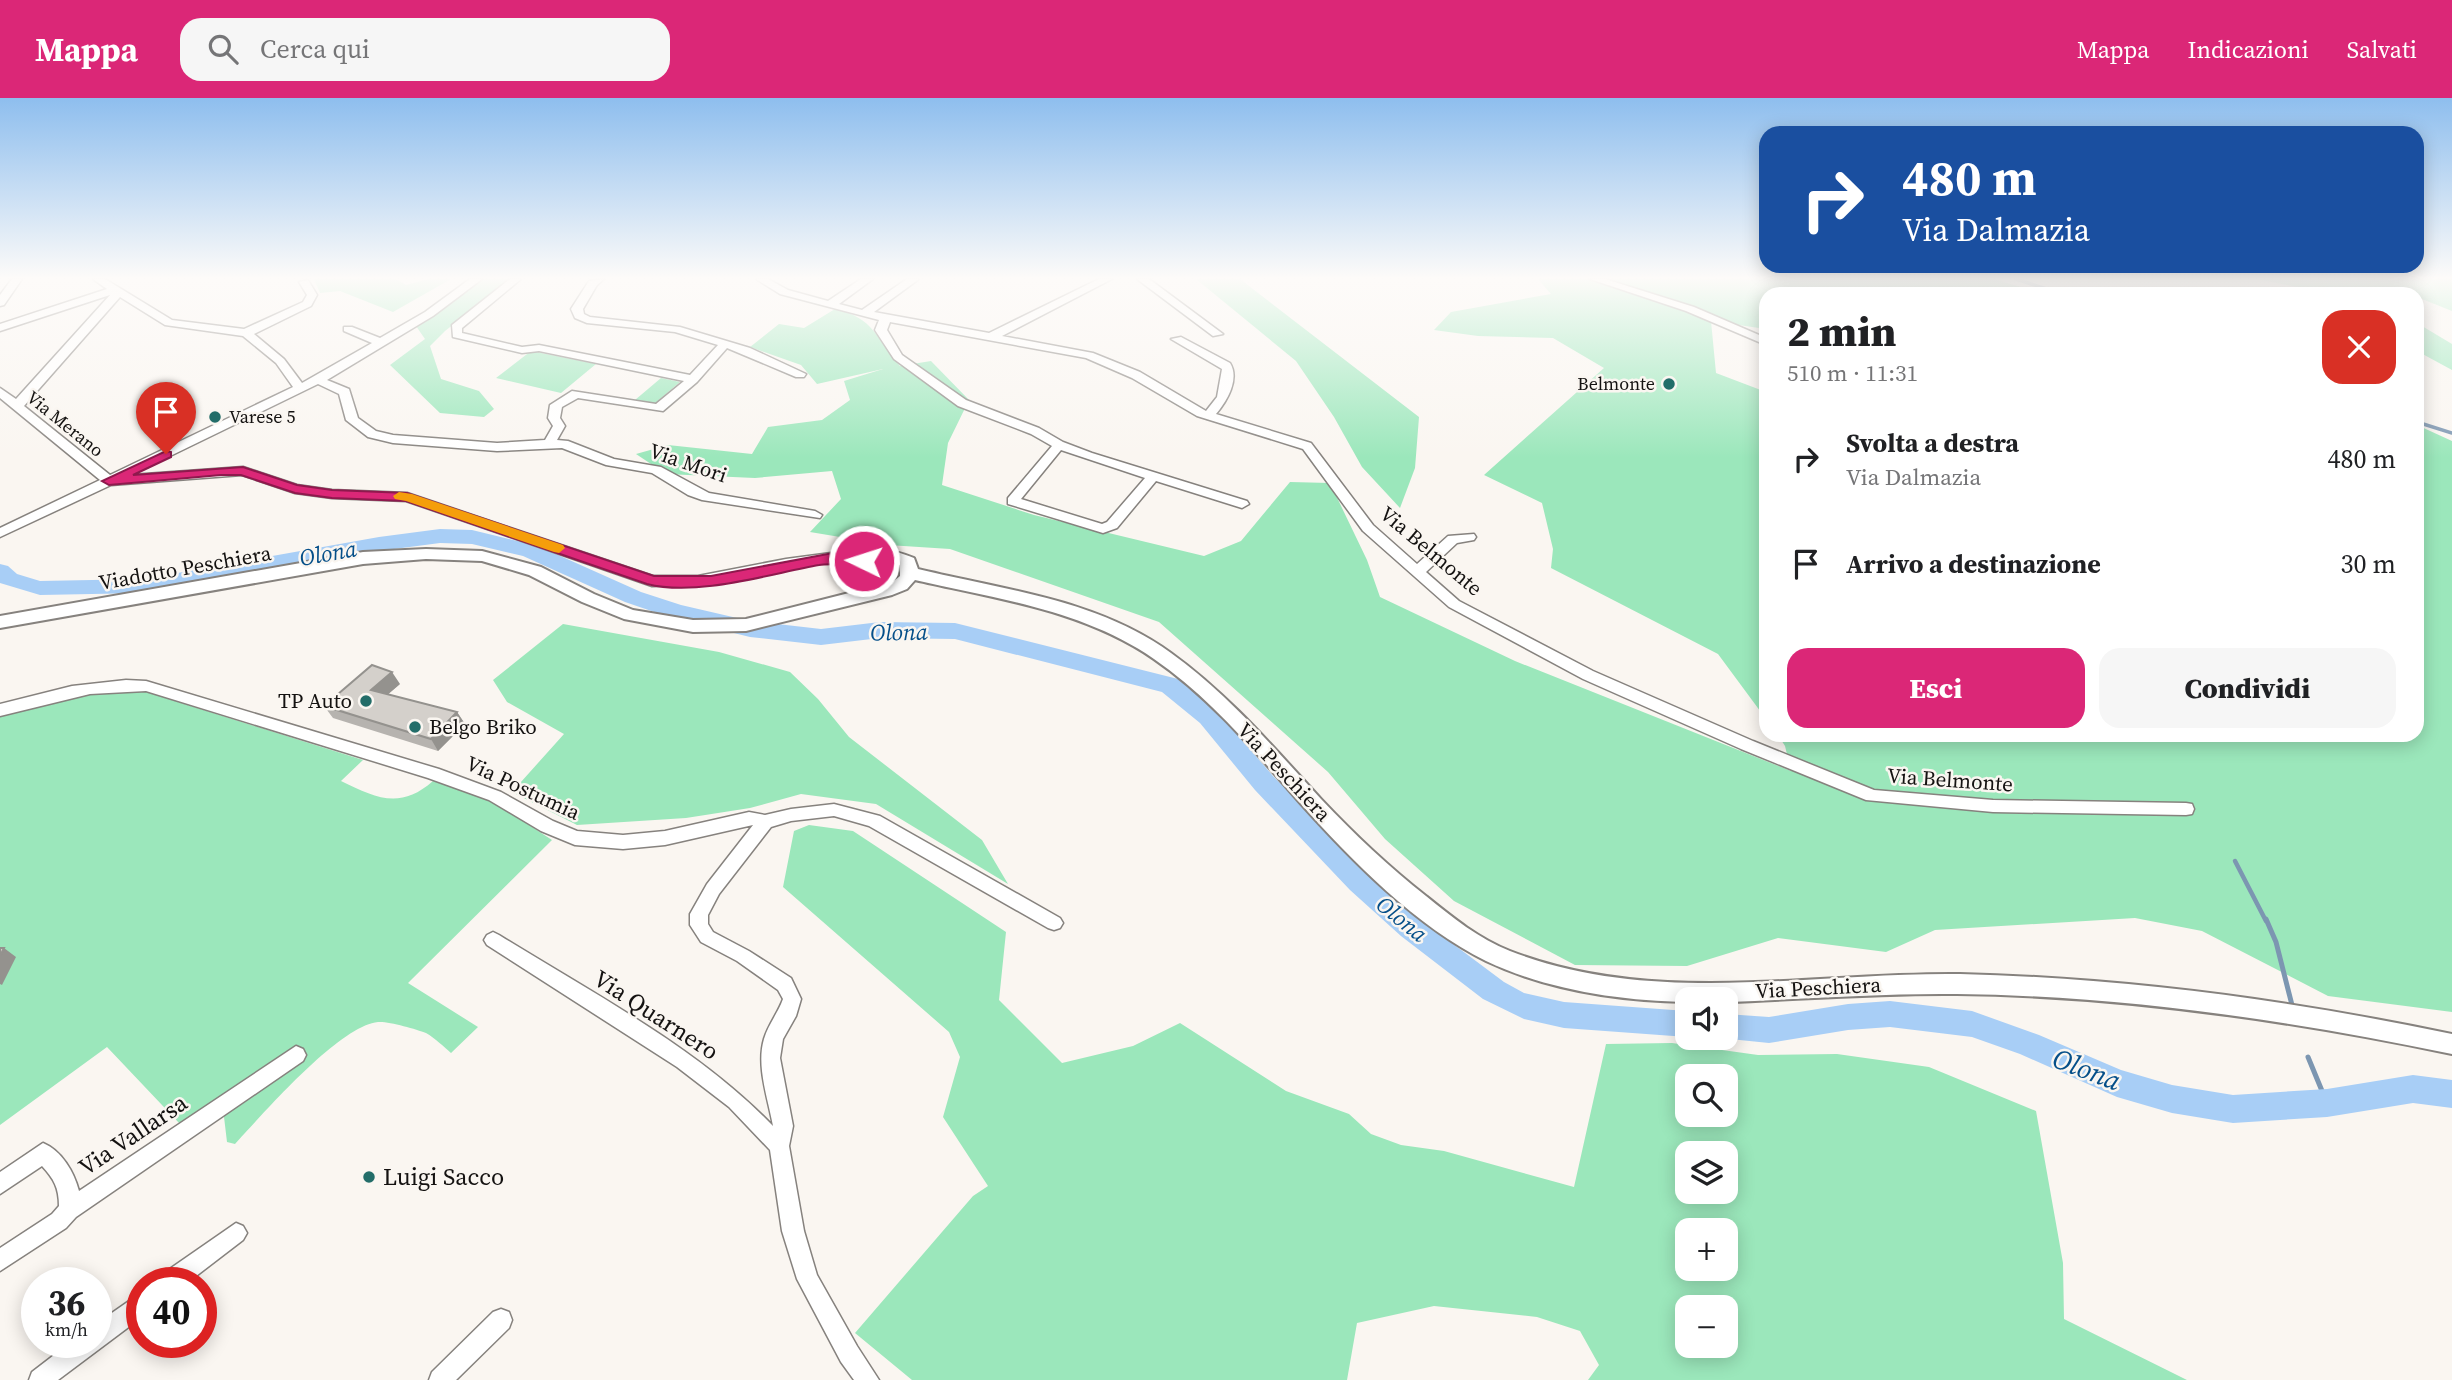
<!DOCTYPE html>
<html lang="it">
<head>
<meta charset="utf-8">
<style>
  :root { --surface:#fff; --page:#f6f6f6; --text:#202124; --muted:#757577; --accent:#db2777 }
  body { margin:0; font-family:"Source Serif 4",serif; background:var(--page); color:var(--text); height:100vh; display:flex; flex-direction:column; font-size:26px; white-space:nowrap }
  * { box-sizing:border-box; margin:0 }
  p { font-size:23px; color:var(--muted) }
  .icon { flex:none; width:38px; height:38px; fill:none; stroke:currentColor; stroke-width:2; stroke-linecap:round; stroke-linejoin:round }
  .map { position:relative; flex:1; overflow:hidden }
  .side { position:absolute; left:1759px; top:189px; width:665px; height:455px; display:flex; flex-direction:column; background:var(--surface); border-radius:21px; box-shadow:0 4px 18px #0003 }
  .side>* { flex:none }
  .hud { position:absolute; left:1759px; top:28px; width:665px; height:147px; border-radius:21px; box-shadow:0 4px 18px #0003; background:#1a4fa0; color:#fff; overflow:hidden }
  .controls { position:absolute; left:1675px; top:889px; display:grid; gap:14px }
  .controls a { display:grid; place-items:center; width:63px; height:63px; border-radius:14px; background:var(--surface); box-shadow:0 4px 18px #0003; font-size:35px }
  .speed { position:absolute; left:21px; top:1169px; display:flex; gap:14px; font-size:35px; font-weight:700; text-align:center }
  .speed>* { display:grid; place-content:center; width:91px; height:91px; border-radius:50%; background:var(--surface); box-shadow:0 4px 18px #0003; line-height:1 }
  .speed small { font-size:18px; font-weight:400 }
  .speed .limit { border:10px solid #d22; background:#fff; color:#111 }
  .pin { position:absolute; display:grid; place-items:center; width:60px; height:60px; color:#fff; margin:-72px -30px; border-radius:50% 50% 50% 0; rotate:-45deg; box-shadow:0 0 7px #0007 }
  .pin .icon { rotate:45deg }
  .me { position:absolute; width:77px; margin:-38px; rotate:274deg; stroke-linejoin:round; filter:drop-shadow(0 0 5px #0008) }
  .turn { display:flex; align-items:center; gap:24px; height:147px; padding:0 28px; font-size:32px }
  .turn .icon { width:91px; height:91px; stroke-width:2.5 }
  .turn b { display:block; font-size:49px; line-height:60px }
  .round { display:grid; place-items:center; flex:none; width:74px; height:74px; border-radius:21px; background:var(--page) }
  .head { display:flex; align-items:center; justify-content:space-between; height:119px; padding:0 28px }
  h1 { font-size:42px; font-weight:800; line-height:52px }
  .button { display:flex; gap:14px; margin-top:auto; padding:14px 28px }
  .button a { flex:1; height:80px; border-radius:21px; background:var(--accent); color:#fff; font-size:28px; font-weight:800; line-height:80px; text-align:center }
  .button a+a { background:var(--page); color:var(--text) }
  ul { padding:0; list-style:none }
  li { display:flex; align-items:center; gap:21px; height:105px; padding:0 28px }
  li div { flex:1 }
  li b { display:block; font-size:26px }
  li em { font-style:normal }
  header { display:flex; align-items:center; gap:42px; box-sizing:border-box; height:98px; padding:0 35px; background:var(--accent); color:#fff }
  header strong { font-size:33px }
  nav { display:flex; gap:38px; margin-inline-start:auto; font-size:24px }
  .search { width:490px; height:63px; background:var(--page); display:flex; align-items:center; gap:18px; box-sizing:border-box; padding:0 24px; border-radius:21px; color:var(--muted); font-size:26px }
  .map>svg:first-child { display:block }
  .green { fill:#9be7bb; fill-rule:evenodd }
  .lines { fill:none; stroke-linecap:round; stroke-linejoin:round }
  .stream-far2 { stroke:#7c96b1; stroke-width:3.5 }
  .stream-far1 { stroke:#7c96b1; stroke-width:4.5 }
  .stream { stroke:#7c96b1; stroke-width:5 }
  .river { fill:#a8cef6; fill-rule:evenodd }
  .minor-casing { stroke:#86827e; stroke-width:3 }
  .major-casing { stroke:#86827e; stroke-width:4 }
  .minor { fill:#fff; fill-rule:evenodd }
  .major { fill:#fff; fill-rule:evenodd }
  .wall { fill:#b6b3af }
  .shaded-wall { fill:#94928e }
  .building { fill:#d4d0cb; stroke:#94928e; stroke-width:2 }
  .route { fill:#db2777; stroke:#8e194d; stroke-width:2 }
  .slow { fill:#f59e0b }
  .poi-dot { fill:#236d69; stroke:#faf6f1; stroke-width:2.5 }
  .labels { text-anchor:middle; stroke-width:5; stroke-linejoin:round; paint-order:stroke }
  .far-poi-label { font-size:18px; fill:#141211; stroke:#faf6f1; text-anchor:end }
  .far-street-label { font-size:18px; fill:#141211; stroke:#faf6f1 }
  .street-label { font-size:21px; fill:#141211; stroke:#faf6f1 }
  .poi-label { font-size:21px; fill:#141211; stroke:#faf6f1; text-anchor:end }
  .water-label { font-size:23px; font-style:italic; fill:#054f89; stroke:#faf6f1 }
  .near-street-label { font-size:24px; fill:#141211; stroke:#faf6f1 }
  .near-poi-label { font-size:24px; fill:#141211; stroke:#faf6f1; text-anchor:start }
  .near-water-label { font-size:28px; font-style:italic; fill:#054f89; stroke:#faf6f1 }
</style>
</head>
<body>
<header>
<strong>Mappa</strong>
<div class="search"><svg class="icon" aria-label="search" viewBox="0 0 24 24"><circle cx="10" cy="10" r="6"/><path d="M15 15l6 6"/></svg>Cerca qui</div>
<nav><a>Mappa</a><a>Indicazioni</a><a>Salvati</a></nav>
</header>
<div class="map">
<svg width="2452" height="1282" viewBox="0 0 2452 1282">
  <rect width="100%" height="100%" fill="#faf6f1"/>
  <path class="green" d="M314,181H396L406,187L428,181H451L393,214L340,193L320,195Z
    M483,181H511L445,233L430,248L441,281L479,293L494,311L484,319L440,315L390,267L425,241L416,228Z
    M1196,181H1240L1419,319L1415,370L1400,410L1362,369L1334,319L1296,263Z
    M1538,181H1994L2044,196H1810L1779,190L1773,196H1766V203L1760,208L1766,211V231L1711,223L1716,275L1766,294V621L1718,556L1551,470L1553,451L1542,405L1484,377L1604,270L1553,240L1478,238L1434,232L1451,214L1551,196Z
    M2257,181H2452V213L2417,199V196H2310L2297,189Z
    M835,211C875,220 876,241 900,268L931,263L969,302L948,345L942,387L1034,417L1204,458L1241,443L1290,384L1330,385L1367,462L1380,499L1515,563L1791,673L1785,648L1778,637H2417V327L2452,343V914L2328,898L2202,833L2135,820L1935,832L1886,854L1778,840L1687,868L1575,867L1454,803L1385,741L1328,674L1159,524L950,451L888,447L810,434L841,401L832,373L755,380L666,376L636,356L668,347L752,356L768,329L822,322L850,302L844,283L883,271L817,286L801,267L750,249L779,226L804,230Z
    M2417,225L2452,246V272L2417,253Z
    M531,253L596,266L561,295L496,280Z
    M661,280L680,284L654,306L635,302Z
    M563,526L719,554L790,574L818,601L849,639L982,742L1008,786L876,706L801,696L750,710L686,720L577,727L512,694L564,636L507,604L493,582Z
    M78,593H143L363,662L341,683C376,700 400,712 433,683L491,702L552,742L408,885L478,929L451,955C444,949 435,940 426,935C416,931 388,923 378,924C340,927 262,1017 235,1046L227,1044L222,1002L180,1026L107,949L0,1027V616Z
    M809,727L853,733L1006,834L999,902L1062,965L1133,948L1180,925L1286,993L1349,1016L1371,1036L1401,1047L1444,1053L1574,1089L1606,946L1672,945L1758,957L1837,956L1929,969L2036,1013L2063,1165L2064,1221L2187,1282H1588L1599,1267L1580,1233L1537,1219L1434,1208L1357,1225L1347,1282H912L855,1235L973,1098L988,1088L943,1019L960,959L949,934L783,789L794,733ZM1687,978H1726V1017H1687ZM1687,1055H1726V1094H1687ZM1687,1132H1726V1171H1687ZM1687,1209H1726V1248H1687Z"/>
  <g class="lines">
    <path class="stream-far2" d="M2016,181L2062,196
      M2417,324L2452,335"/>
    <path class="stream-far1" d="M2235,763L2266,823"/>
    <path class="stream" d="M2266,821L2276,844L2293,911
      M2308,959L2327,1005"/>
    <path class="river" d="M440,431L472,432L538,448L641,494L681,507L750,523L821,531L880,524L955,525L1178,581L1217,613L1273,678L1370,776L1421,822L1504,884L1524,895L1564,904L1687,913V939L1564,930L1524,921L1483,901L1401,838L1350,792L1255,692L1200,625L1162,594L955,541L880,540L821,547L750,539L669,519L625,504L523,458L472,446L440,445L379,453L144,495L40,497L0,485V466L8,468L17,476L40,483L144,481L379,439Z
      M1890,903L1972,913L2039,937L2121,972L2172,987L2233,997L2327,991L2413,977L2452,982V1010L2413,1005L2327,1019L2233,1025L2172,1015L2117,999L2020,956L1972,939L1890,929L1848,932L1769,945L1720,940H1726V916L1769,919L1848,906Z"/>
    <defs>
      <path id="minor" d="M12,181H22L4,207L0,208V197Z
        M93,181H105L172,222L244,231L303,204L307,197L299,184L308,182L317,197L311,208L254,236L284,261L302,285L372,245L344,233V229H352L380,240L425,214L470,181H482L433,218L327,282L349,291L358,320L376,333L393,337L497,345L545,342L553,328L548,320L550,307L572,293L656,306L684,283L539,253L522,255L453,239L452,227L510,181H521L462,230V235L522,249L539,247L690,277L718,247L675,234L587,225L575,220L571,211L589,183L604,181L597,187L583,211L584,216L590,219L680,229L750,250L806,276L804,279H796L727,250L697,284L663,313L578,300L562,309L560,320L565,328L557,342L568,343L614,361L661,369L709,395L815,413L822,417L820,420L702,402L688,397L652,375L606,367L562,350L497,353L393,345L368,339L346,322L339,296L318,286L131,377L243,369L297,387L332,392L407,395L653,478H698L786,461L831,455L864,458L871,463L864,468L831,465L808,466L698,487L652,488L406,403L332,400L295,395L242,377L111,387L0,439V430L100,382L0,300V290L16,301L110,197L0,233V226L107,191ZM120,199L165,227L243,238L276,265L293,289L110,377L24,308Z
        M756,181H768L788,192L828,203L861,181H873L839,206L862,212L907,181H919L874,214L989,235L1099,181H1112L1002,238L1093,255L1140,274L1206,313L1217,299L1222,271L1171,241L1181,239L1230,265C1240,281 1227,303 1216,316L1311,345L1373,427L1417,466L1448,438L1474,436L1476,439L1474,442L1457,445L1426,474L1459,503L1593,573L1753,643L1874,692L1993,702L2186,705L2192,706L2194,711L2192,716L2186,717L1993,714L1866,702L1741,651L1583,581L1449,509L1363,433L1303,351L1197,318L1132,280L1086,260L890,224L887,232L902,257L966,302L1039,330L1063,344L1092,355L1247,403L1249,406L1242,410L1156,383L1117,430L1103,435L1008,406V400L1052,348L1031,336L958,308L894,261L875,232L879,222L780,196ZM1061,352L1145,380L1107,424L1102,426L1021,401Z
        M1137,181H1149L1223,236L1213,238Z
        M1590,181H1605L1694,209L1766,240V247L1686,213Z
        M126,582L146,583L439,671L501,694L553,723L577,733L623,737L665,733L749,714L765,717L791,711L834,706L880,718L1060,820L1063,825L1060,830L1054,832L1048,830L869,728L834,718L791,723L771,729L719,796L708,817V826L713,834L749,853L791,880L801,901L796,918L783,941L780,960L793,1028L789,1048L804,1133L817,1177L857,1248L879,1282H854L841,1264L797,1181L782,1133L770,1052L729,1009L677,969L487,847L484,842L487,837L493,834L499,837C592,895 697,949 773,1028C768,1000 756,968 764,941C768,927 778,915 783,901L778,892L737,863L701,844L690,827V816L707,786L753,727L665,747L623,751L575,747L541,733L489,702L428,680L146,593L90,596L0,618V606L72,588Z
        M296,948L303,951L306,957L303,963L76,1119L66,1130L0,1173V1150L52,1116L59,1108C59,1090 54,1081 42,1068L0,1096V1074L43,1045C62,1053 74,1074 79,1093Z
        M236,1125L243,1128L247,1135L243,1142L187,1185H158L161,1177Z
        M142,1194V1219L58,1282H29L32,1274L71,1244H96V1226Z
        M501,1211L509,1214L512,1222L509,1230L456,1282H429L432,1274L493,1214Z"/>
      <path id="major" d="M426,451L482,453L541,469L594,496L633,512L693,522L746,521L853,494L846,487L844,475C863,445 886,449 914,460L918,471C1004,492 1097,501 1171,555C1228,596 1274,650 1321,701C1354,736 1389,769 1426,798C1452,819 1479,841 1510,853C1654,909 1811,874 1960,876C2126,880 2290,902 2452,936V956C2289,922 2124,898 1957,896C1881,895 1805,901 1729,904H1726V901H1687V904C1620,903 1547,892 1486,863C1417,829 1352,763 1301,706C1256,655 1211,600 1154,561C1083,512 997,501 915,482L907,491L892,497L746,533L693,534L624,521L582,504L529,477L482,463L426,461L363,466L0,530V518L363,454ZM886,462L900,467V478C889,488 876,492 863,484L862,475C868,466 876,463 886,462Z"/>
    </defs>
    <use href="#minor" class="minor-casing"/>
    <use href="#major" class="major-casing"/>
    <use href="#minor" class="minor"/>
    <use href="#major" class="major"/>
  </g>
  <path class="wall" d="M400,586L387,597L457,614L465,626L438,653L333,620L324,608Z"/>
  <path class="shaded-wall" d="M392,574L400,586L379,604L371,592Z
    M457,614L465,626L438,653L431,641Z
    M4,850L16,859L2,887L0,886V858Z"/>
  <path class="building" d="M372,567L392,574L371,592L457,614L431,641L324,608Z
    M0,850H4L0,858Z"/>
  <linearGradient id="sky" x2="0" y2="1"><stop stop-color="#8ebeee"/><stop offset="0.5" stop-color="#fdfbf9"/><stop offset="1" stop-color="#fdfbf9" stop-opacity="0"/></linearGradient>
  <rect width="2452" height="360" fill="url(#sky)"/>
  <path class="route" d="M166,353L171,354V359L133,377L243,369L297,387L332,392L407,395L654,478H711L833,455L864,458L871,463C864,470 832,464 819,467C769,476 697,499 647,486L406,403L332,400L295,395L241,377H221L109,387L102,383Z"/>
  <path class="slow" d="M399,394L412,396L563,447L565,450L559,455L554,454L406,403L395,401L393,398Z"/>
  <g class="poi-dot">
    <circle cx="1669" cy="286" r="7"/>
    <circle cx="215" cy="319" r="7"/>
    <circle cx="366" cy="603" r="7"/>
    <circle cx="415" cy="629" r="7"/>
    <circle cx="369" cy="1079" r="7"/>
  </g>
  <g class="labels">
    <g class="far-poi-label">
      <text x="1655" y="292">Belmonte</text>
      <text x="229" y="325" text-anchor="start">Varese 5</text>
    </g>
    <g class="far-street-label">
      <text transform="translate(65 326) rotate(39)" y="6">Via Merano</text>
    </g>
    <g class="street-label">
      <text transform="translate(688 365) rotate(19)" y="7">Via Mori</text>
      <text transform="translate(1431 453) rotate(40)" y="7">Via Belmonte</text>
      <text transform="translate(185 470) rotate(-10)" y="7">Viadotto Peschiera</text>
      <text transform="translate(1284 674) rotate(47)" y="7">Via Peschiera</text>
      <text transform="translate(1950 682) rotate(4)" y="7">Via Belmonte</text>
      <text transform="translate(523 690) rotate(25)" y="7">Via Postumia</text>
      <text transform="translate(1818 890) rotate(-3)" y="7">Via Peschiera</text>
    </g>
    <g class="poi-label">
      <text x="352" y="610">TP Auto</text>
      <text x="429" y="636" text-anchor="start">Belgo Briko</text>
    </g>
    <g class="water-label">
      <text transform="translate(328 455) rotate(-10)" y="8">Olona</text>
      <text transform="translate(899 534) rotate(-1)" y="8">Olona</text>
      <text transform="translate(1402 821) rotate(39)" y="8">Olona</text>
    </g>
    <g class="near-street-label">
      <text transform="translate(656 917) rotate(33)" y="8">Via Quarnero</text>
      <text transform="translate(133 1037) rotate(-34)" y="8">Via Vallarsa</text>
    </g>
    <g class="near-poi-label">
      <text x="383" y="1087">Luigi Sacco</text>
    </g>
    <g class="near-water-label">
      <text transform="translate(2087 971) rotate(21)" y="10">Olona</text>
    </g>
  </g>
</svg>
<div class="controls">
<a><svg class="icon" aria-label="sound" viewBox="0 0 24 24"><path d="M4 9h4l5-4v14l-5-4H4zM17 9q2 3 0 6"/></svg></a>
<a><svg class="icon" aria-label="search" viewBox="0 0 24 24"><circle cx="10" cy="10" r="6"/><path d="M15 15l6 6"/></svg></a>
<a><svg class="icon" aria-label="layers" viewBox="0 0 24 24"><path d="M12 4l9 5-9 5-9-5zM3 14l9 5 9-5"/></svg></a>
<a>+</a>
<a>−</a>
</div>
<div class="speed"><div>36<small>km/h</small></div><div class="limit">40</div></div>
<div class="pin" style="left:166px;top:356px;background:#d93025"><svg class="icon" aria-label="arrive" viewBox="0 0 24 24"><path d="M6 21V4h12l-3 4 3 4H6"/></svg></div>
<svg class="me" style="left:864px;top:463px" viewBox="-20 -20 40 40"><circle r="17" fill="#db2777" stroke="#fff" stroke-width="3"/><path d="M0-11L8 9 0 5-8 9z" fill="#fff"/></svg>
<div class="hud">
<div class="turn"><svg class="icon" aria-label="right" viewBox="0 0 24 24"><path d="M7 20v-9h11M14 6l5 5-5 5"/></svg><div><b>480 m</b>Via Dalmazia</div></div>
</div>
<section class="side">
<div class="head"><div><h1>2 min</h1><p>510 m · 11:31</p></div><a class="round" style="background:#d93025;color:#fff"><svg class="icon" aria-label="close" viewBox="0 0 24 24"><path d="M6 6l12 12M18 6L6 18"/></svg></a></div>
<ul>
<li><svg class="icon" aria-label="right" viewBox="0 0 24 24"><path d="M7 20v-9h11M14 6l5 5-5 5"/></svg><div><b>Svolta a destra</b><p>Via Dalmazia</p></div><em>480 m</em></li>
<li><svg class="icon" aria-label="arrive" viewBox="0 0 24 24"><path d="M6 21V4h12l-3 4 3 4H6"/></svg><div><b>Arrivo a destinazione</b></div><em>30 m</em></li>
</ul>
<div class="button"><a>Esci</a><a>Condividi</a></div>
</section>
</div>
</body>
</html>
